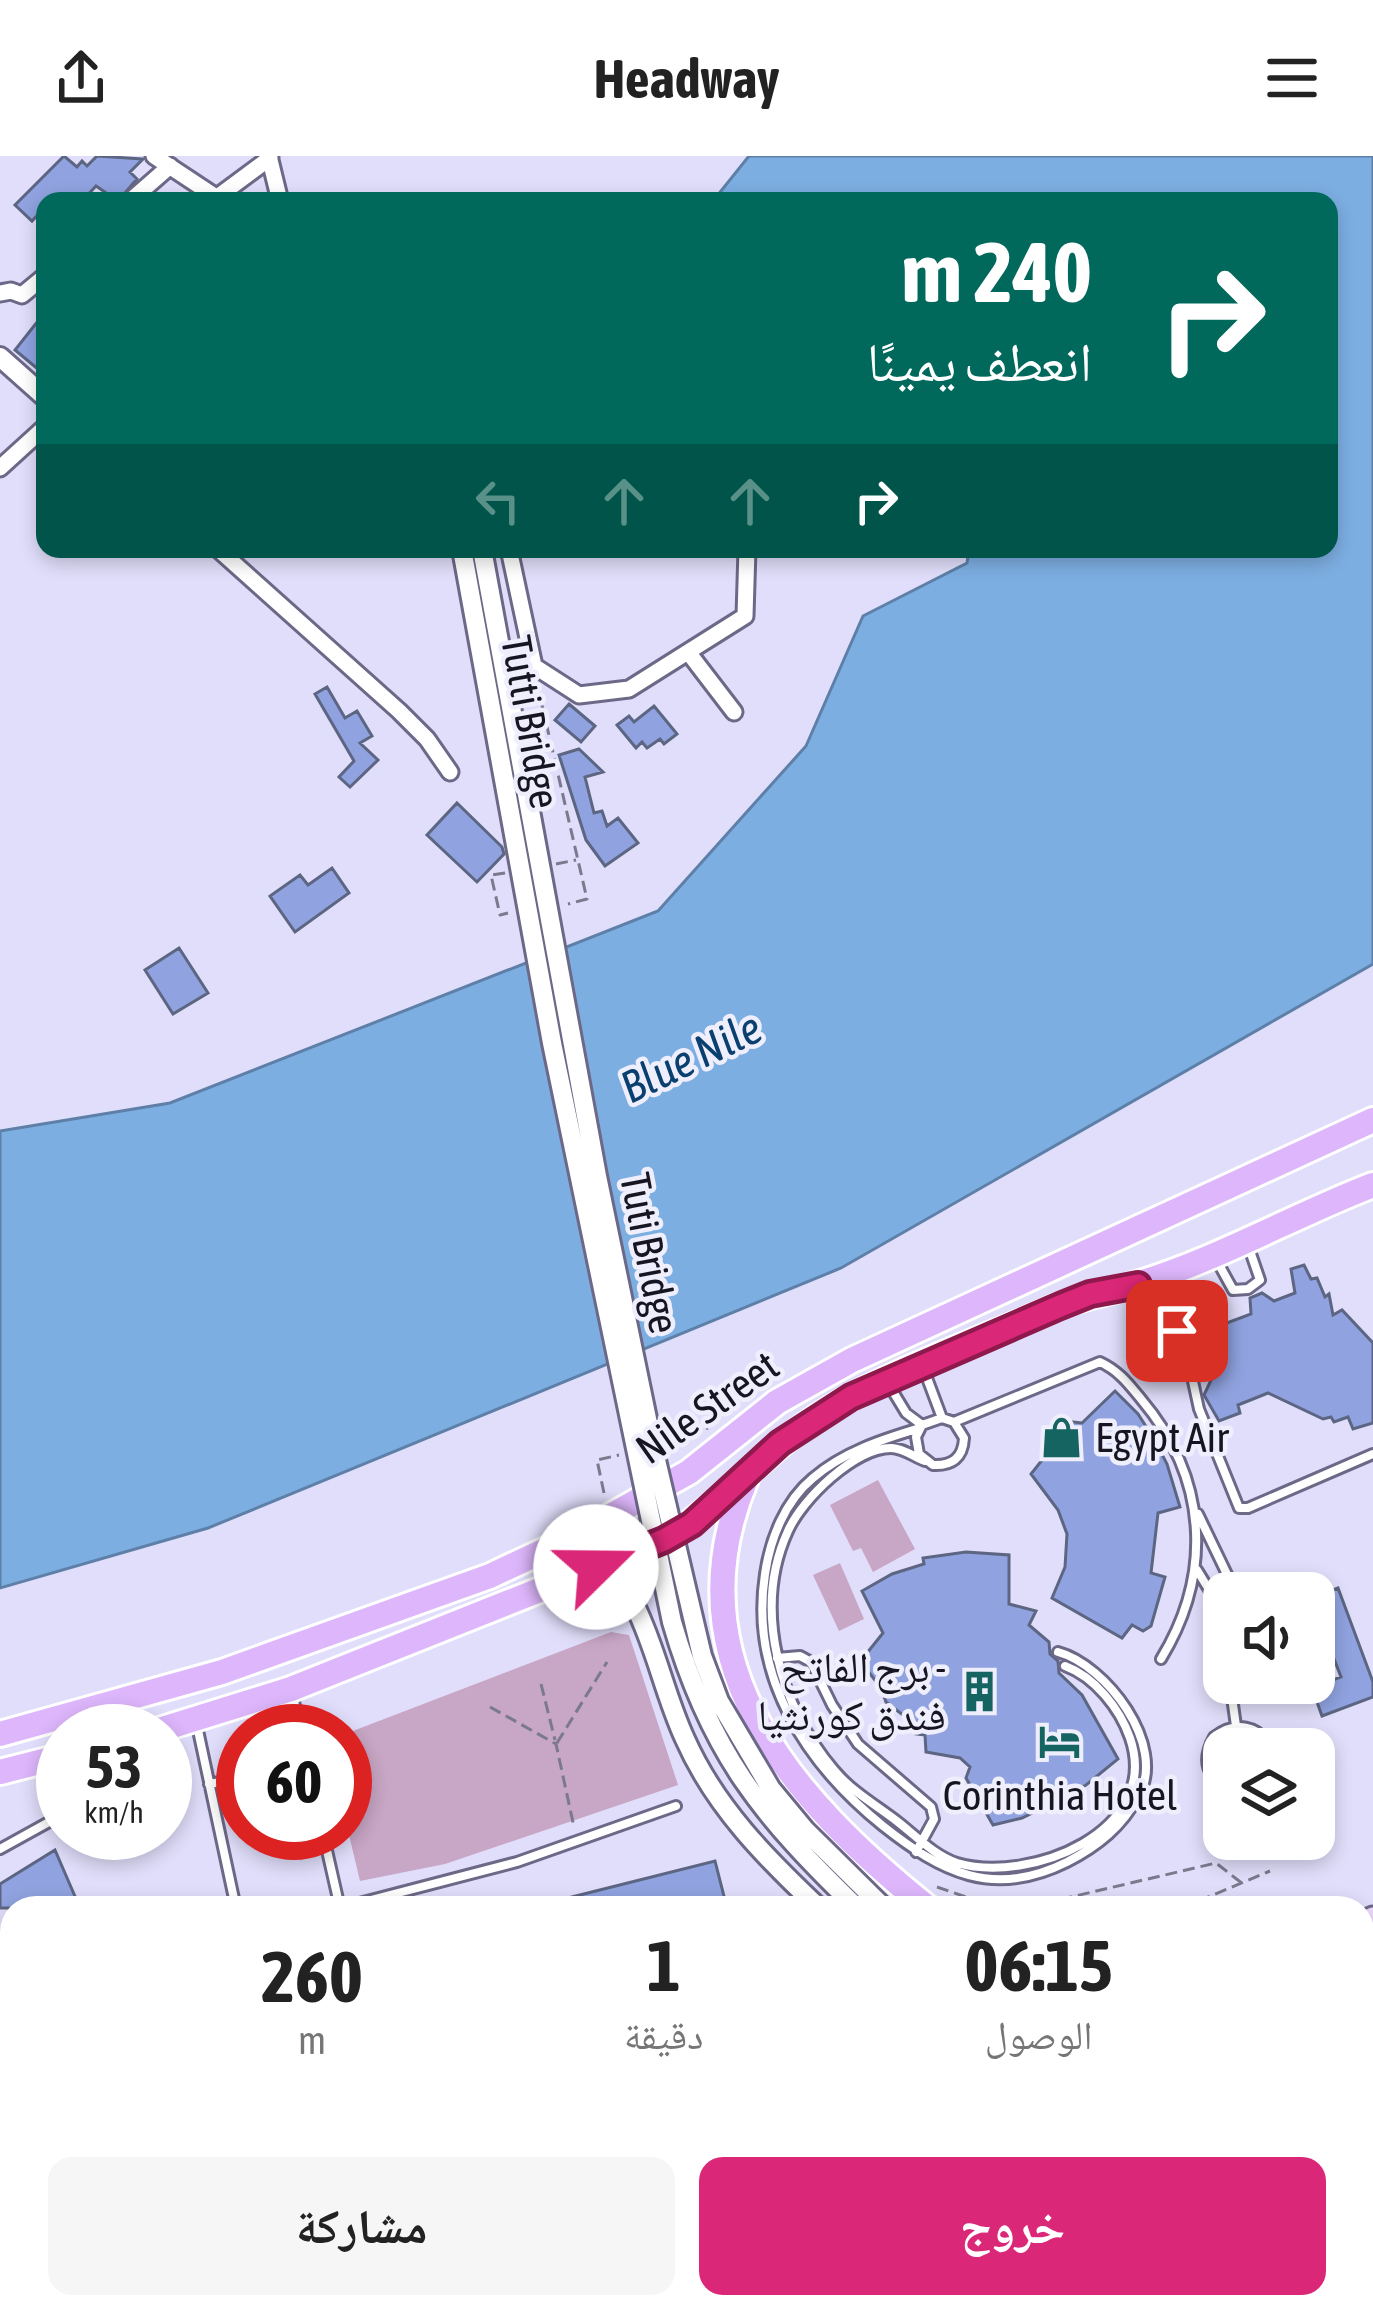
<!DOCTYPE html>
<html lang="ar">
<head>
<meta charset="utf-8">
<style>
  :root { --surface:#fff; --page:#f6f6f6; --text:#222; --muted:#767676; --accent:#db2777 }
  body { margin:0; font-family:"Asap Condensed","Noto Naskh Arabic",sans-serif; background:var(--page); color:var(--text); direction:rtl; height:100vh; display:flex; flex-direction:column; font-size:45px; white-space:nowrap }
  * { box-sizing:border-box; margin:0 }
  p { font-size:39px; color:var(--muted) }
  .icon { flex:none; width:66px; height:66px; fill:none; stroke:currentColor; stroke-width:2; stroke-linecap:round; stroke-linejoin:round }
  .map { position:relative; flex:1; overflow:hidden; direction:ltr }
  .details { position:absolute; left:0px; top:1740px; width:1374px; height:423px; display:flex; flex-direction:column; background:var(--surface); border-radius:36px 36px 0 0; box-shadow:0 6px 18px #0003; direction:rtl }
  .details>* { flex:none }
  .banner { position:absolute; left:36px; top:36px; width:1302px; height:366px; border-radius:24px; box-shadow:0 6px 18px #0003; direction:rtl; background:#00695c; color:#fff; overflow:hidden }
  .fabs { position:absolute; left:1203px; top:1416px; display:grid; gap:24px }
  .fabs a { display:grid; place-items:center; width:132px; height:132px; border-radius:24px; background:var(--surface); box-shadow:0 6px 18px #0003; font-size:60px }
  .speed { position:absolute; left:36px; top:1548px; display:flex; gap:24px; font-size:60px; font-weight:700; text-align:center }
  .speed>* { display:grid; place-content:center; width:156px; height:156px; border-radius:50%; background:var(--surface); box-shadow:0 6px 18px #0003; line-height:1 }
  .speed small { font-size:30px; font-weight:400 }
  .speed .limit { border:18px solid #d22; background:#fff; color:#111 }
  .pin { position:absolute; display:grid; place-items:center; width:102px; height:102px; color:#fff; margin:-51px; border-radius:24px; box-shadow:0 6px 18px #0006 }
  .me { position:absolute; width:132px; margin:-66px; rotate:68deg; stroke-linejoin:round; filter:drop-shadow(0 0 9px #0008) }
  .turn { display:flex; align-items:center; gap:42px; height:252px; padding:0 48px; font-size:54px }
  .turn .icon { width:156px; height:156px; stroke-width:2.5 }
  .turn b { display:block; font-size:84px; line-height:102px }
  .lanes { display:flex; align-items:center; height:114px; padding:0 48px; background:#0003; justify-content:center; gap:60px; direction:ltr }
  .lanes .off { opacity:.35 }
  .eta { display:flex; justify-content:space-evenly; align-items:center; height:204px; text-align:center }
  .eta b { font-size:72px; font-weight:700; line-height:84px }
  .action { display:flex; gap:24px; margin-top:auto; padding:24px 48px }
  .action a { flex:1; height:138px; border-radius:24px; background:var(--accent); color:#fff; font-size:48px; font-weight:700; line-height:138px; text-align:center }
  .action a+a { background:var(--page); color:var(--text) }
  header { display:flex; justify-content:space-between; align-items:center; height:156px; padding:0 48px; background:var(--surface); font-size:54px; font-weight:700 }
  .map>svg:first-child { display:block }
  .green { fill:#c8a6c5 }
  .water { fill:#7daee2; stroke:#5e80a8; stroke-width:3 }
  .building { fill:#90a3e0; stroke:#5c6582; stroke-width:3 }
  .lines { fill:none; stroke-linecap:round; stroke-linejoin:round }
  .service-casing { stroke:#6c6887; stroke-width:14 }
  .minor-casing { stroke:#6c6887; stroke-width:21 }
  .tertiary-casing { stroke:#6c6887; stroke-width:24 }
  .secondary-casing { stroke:#6c6887; stroke-width:27 }
  .primary-casing { stroke:#fff; stroke-width:30 }
  .path { stroke:#7b798d; stroke-width:3; stroke-dasharray:12 6; stroke-linecap:butt }
  .service { stroke:#fff; stroke-width:8 }
  .minor { stroke:#fff; stroke-width:15 }
  .tertiary { stroke:#fff; stroke-width:18 }
  .secondary { stroke:#eedafd; stroke-width:21 }
  .primary { stroke:#ddb6fb; stroke-width:24 }
  .tertiary-bridge-casing { stroke:#6c6887; stroke-width:24; stroke-linecap:butt }
  .tertiary-bridge { stroke:#fff; stroke-width:18 }
  .route-casing { stroke:#8e194d; stroke-width:30 }
  .route { stroke:#db2777; stroke-width:21 }
  .labels { text-anchor:middle; stroke-width:9; stroke-linejoin:round; paint-order:stroke }
  .street-label { font-size:42px; fill:#171521; stroke:#efeefc }
  .poi-label { font-size:42px; fill:#171521; stroke:#efeefc; text-anchor:start }
  .water-label { font-size:45px; font-style:italic; fill:#0a406f; stroke:#efeefc }
</style>
</head>
<body>
<header><svg class="icon" aria-label="menu" viewBox="0 0 24 24"><path d="M4 6h16M4 12h16M4 18h16"/></svg>Headway<svg class="icon" aria-label="share" viewBox="0 0 24 24"><path d="M12 15V3M7 8l5-5 5 5M5 13v7h14v-7"/></svg></header>
<div class="map">
<svg width="1373" height="2161" viewBox="0 0 1373 2161">
  <rect width="100%" height="100%" fill="#e1defb"/>
  <path class="green" d="M878,1324L915,1393L873,1416L861,1392L853,1395L830,1349Z
    M840,1407L864,1463L839,1475L813,1419Z
    M611,1476L629,1479L678,1629L445,1708L360,1725L345,1662V1578Z"/>
  <path class="water" d="M749,0H1373V808L841,1112L208,1372L0,1432V975L170,947L658,755L806,590L863,460L967,407L969,393H1329V45H713Z"/>
  <path class="building" d="M64,0L77,11L82,5L87,10L97,0L143,3L130,16L137,23L118,45L96,30L82,45H45V51L32,65L15,49Z
    M45,156V219L15,194Z
    M327,531L345,562L357,555L372,580L360,587L378,604L350,631L339,621L354,605L315,538Z
    M569,548L595,570L581,586L555,564Z
    M654,550L677,578L664,588L660,583L647,592L642,586L636,592L617,569L629,560L634,566Z
    M579,593L603,616L585,621L594,657L602,655L607,670L618,662L638,687L605,710L586,684L559,599Z
    M457,647L502,691L504,698L477,726L427,679Z
    M332,712L349,737L295,776L270,740L300,719L308,729Z
    M179,792L208,837L173,858L145,814Z
    M1304,1109L1311,1123L1317,1122L1325,1141L1329,1138L1333,1159L1342,1154L1373,1187V1267L1353,1273L1348,1261L1334,1266L1331,1261L1323,1263L1268,1237L1238,1249L1240,1257L1219,1265L1204,1239L1213,1220L1209,1211L1216,1206L1209,1191L1214,1187L1204,1173L1209,1169L1201,1153L1213,1148L1227,1167L1251,1158L1250,1142L1262,1137L1274,1145L1295,1137L1291,1113Z
    M1115,1235L1138,1258L1154,1283L1167,1308L1180,1351L1158,1357L1151,1417L1165,1421L1151,1470L1143,1475L1132,1469L1122,1482L1052,1442L1065,1411L1067,1378L1058,1354L1031,1318L1050,1294L1049,1280L1054,1272L1065,1265L1082,1267Z
    M966,1396L1009,1399V1448L1036,1455L1029,1469L1049,1486L1050,1498L1058,1505L1059,1517L1082,1539L1118,1603L1086,1629L1057,1645L1022,1662L993,1669L966,1622L970,1611L960,1602L926,1596L925,1579L916,1578V1569L886,1546L881,1532L864,1510L867,1497L883,1477L862,1435L892,1418L924,1408L923,1402Z
    M1338,1432L1373,1526V1541L1322,1560L1312,1532L1341,1521L1322,1472L1314,1475V1441Z
    M55,1694L80,1752H0V1728Z
    M715,1705L727,1752H548V1747Z"/>
  <g class="lines">
    <defs>
      <path id="service" d="M1217,1105L1233,1134L1248,1133L1260,1124L1249,1092
        M1138,1130L1151,1159L1176,1175L1186,1193L1199,1253L1239,1352H1248L1373,1298
        M924,1214L942,1262L954,1266L964,1282C963,1302 952,1310 933,1309L919,1298L916,1281L922,1269L942,1262
        M889,1229L906,1257L922,1269
        M954,1266L1100,1206C1119,1215 1128,1227 1141,1243C1207,1321 1214,1416 1161,1503
        M920,1272C883,1283 843,1296 813,1322C785,1345 770,1383 765,1418C749,1521 806,1608 883,1670C941,1716 993,1743 1067,1706C1098,1690 1122,1671 1139,1639C1167,1589 1106,1509 1058,1496
        M925,1305C914,1301 903,1292 891,1292C855,1292 802,1343 788,1375C752,1453 780,1551 834,1614C851,1635 876,1649 898,1666C916,1680 935,1700 957,1707C1030,1728 1162,1676 1130,1582C1120,1553 1095,1521 1065,1510
        M1198,1358L1236,1437
        M1197,1414L1213,1440L1224,1483
        M777,1502L800,1500L811,1506L832,1549L858,1588L931,1651L934,1663L916,1696
        M1230,1527L1236,1570
        M293,1540L300,1575
        M196,1565L236,1752
        M209,1628L243,1622
        M1224,1632C1205,1618 1203,1601 1214,1581C1235,1565 1259,1568 1271,1593
        M323,1677L340,1752
        M0,1693L58,1661L48,1610
        M340,1752L517,1706L676,1650
        M1362,1942L1373,1937
        M1362,2107L1373,2103"/>
      <path id="minor" d="M154,0L216,41
        M269,0L280,45
        M130,45L170,10
        M212,45L270,2
        M0,137L11,135L22,139L45,120
        M0,312L45,271
        M218,393L399,555L427,583L450,616
        M509,393L534,510L579,539L629,533L745,460L747,393
        M688,496L734,556
        M333,2151L337,2161
        M717,2151L721,2161"/>
      <path id="tertiary" d="M0,201L45,241
        M562,1425C589,1429 615,1429 635,1450C656,1492 665,1540 685,1583C715,1651 766,1702 819,1752
        M1076,2151L1080,2161
        M1109,2151L1113,2161"/>
      <path id="secondary" d="M1362,1767L1373,1762
        M0,2139L12,2137"/>
      <path id="primary" d="M746,1323C669,1506 792,1643 928,1752
        M156,1575L291,1533L665,1384C720,1350 761,1298 816,1262C885,1217 982,1184 1059,1150C1086,1139 1113,1136 1140,1127C1221,1102 1295,1059 1373,1029
        M0,1578L222,1516L490,1420L571,1382L689,1316L777,1246L852,1204L1373,964
        M0,1616L63,1600"/>
    </defs>
    <use href="#service" class="service-casing"/>
    <use href="#minor" class="minor-casing"/>
    <use href="#tertiary" class="tertiary-casing"/>
    <use href="#secondary" class="secondary-casing"/>
    <use href="#primary" class="primary-casing"/>
    <path class="path" d="M538,532L587,743L568,748
      M556,708L576,704
      M505,717L491,719L500,759L508,757
      M672,1284L708,1272
      M604,1337L597,1304L619,1299
      M541,1528L555,1584
      M490,1551L556,1588L574,1671
      M557,1587L607,1506
      M937,1731L972,1743L1041,1748L1216,1707L1243,1728
      M1182,1752L1270,1715"/>
    <use href="#service" class="service"/>
    <use href="#minor" class="minor"/>
    <use href="#tertiary" class="tertiary"/>
    <use href="#secondary" class="secondary"/>
    <use href="#primary" class="primary"/>
    <defs>
      <path id="tertiary-bridge" d="M462,393L552,887L672,1466C710,1597 761,1659 857,1752
        M482,393L597,1020L652,1287L702,1500L719,1545L771,1633L805,1674L884,1752"/>
    </defs>
    <use href="#tertiary-bridge" class="tertiary-bridge-casing"/>
    <use href="#tertiary-bridge" class="tertiary-bridge"/>
  </g>
  <g class="lines">
    <defs>
      <path id="route" d="M596,1411L664,1384L692,1368L780,1287L851,1241L1060,1150L1090,1138L1138,1129L1150,1159L1177,1175"/>
    </defs>
    <use href="#route" class="route-casing"/>
    <use href="#route" class="route"/>
  </g>
  <defs>
    <symbol id="shop-bare" viewBox="-9 -9 18 18"><path d="M-5-2.5h2.3a2.7 3.5 0 0 1 5.4 0H5L5.5 6h-11ZM-1.5-2.5h3a1.5 2.3 0 0 0-3 0Z" fill="#156462" stroke="#efeefc" stroke-width="2.5" paint-order="stroke"/></symbol>
    <symbol id="building-bare" viewBox="-9 -9 18 18"><path d="M-4-6H4V6H1V3H-1V6H-4ZM-2.5-4.3h1.7v1.8h-1.7ZM.8-4.3h1.7v1.8H.8ZM-2.5-1h1.7V.8h-1.7ZM.8-1h1.7V.8H.8Z" fill="#156462" stroke="#efeefc" stroke-width="2.5" paint-order="stroke"/></symbol>
    <symbol id="hotel-bare" viewBox="-9 -9 18 18"><path d="M-6-4.5h1.5V1H6V5H4.5V3h-9V5H-6ZM-4 0a1.8 1.8 0 1 1 3.6 0ZM.5 0V-2.5h3Q6-2.5 6 0Z" fill="#156462" stroke="#efeefc" stroke-width="2.5" paint-order="stroke"/></symbol>
  </defs>
  <g fill-rule="evenodd">
    <use href="#shop-bare" x="1032" y="1252" width="59" height="59"/>
    <use href="#building-bare" x="950" y="1506" width="59" height="59"/>
    <use href="#hotel-bare" x="1030" y="1556" width="59" height="59"/>
  </g>
  <g class="labels">
    <g class="street-label">
      <text transform="translate(531 566) rotate(80)" y="15">Tutti Bridge</text>
      <text transform="translate(650 1097) rotate(79)" y="15">Tuti Bridge</text>
      <text transform="translate(707 1251) rotate(-35)" y="15">Nile Street</text>
    </g>
    <g class="poi-label">
      <text x="1095" y="1296">Egypt Air</text>
      <text x="946" y="1526" text-anchor="end">برج الفاتح -<tspan x="946" dy="48">فندق كورنثيا</tspan></text>
      <text x="1060" y="1654" text-anchor="middle">Corinthia Hotel</text>
    </g>
    <g class="water-label">
      <text transform="translate(691 901) rotate(-26)" y="16">Blue Nile</text>
    </g>
  </g>
</svg>
<div class="fabs">
<a><svg class="icon" aria-label="sound" viewBox="0 0 24 24"><path d="M4 9h4l5-4v14l-5-4H4zM17 9q2 3 0 6"/></svg></a>
<a><svg class="icon" aria-label="layers" viewBox="0 0 24 24"><path d="M12 4l9 5-9 5-9-5zM3 14l9 5 9-5"/></svg></a>
</div>
<div class="speed"><div>53<small>km/h</small></div><div class="limit">60</div></div>
<div class="pin" style="left:1177px;top:1175px;background:#d93025"><svg class="icon" aria-label="arrive" viewBox="0 0 24 24"><path d="M6 21V4h12l-3 4 3 4H6"/></svg></div>
<svg class="me" style="left:596px;top:1411px" viewBox="-20 -20 40 40"><circle r="19" fill="#fff"/><path d="M0-13L10 11 0 6-10 11z" fill="#db2777"/></svg>
<div class="banner">
<div class="turn"><svg class="icon" aria-label="right" viewBox="0 0 24 24"><path d="M7 20v-9h11M14 6l5 5-5 5"/></svg><div><b>240 m</b>انعطف يمينًا</div></div>
<div class="lanes"><svg class="icon off" aria-label="left" viewBox="0 0 24 24"><path d="M17 20v-9H6M10 6l-5 5 5 5"/></svg><svg class="icon off" aria-label="ahead" viewBox="0 0 24 24"><path d="M12 20V5M6 11l6-6 6 6"/></svg><svg class="icon off" aria-label="ahead" viewBox="0 0 24 24"><path d="M12 20V5M6 11l6-6 6 6"/></svg><svg class="icon" aria-label="right" viewBox="0 0 24 24"><path d="M7 20v-9h11M14 6l5 5-5 5"/></svg></div>
</div>
<section class="details">
<div class="eta">
<div><b>06:15</b><p>الوصول</p></div>
<div><b>1</b><p>دقيقة</p></div>
<div><b>260</b><p>m</p></div>
</div>
<div class="action"><a>خروج</a><a>مشاركة</a></div>
</section>
</div>
</body>
</html>
